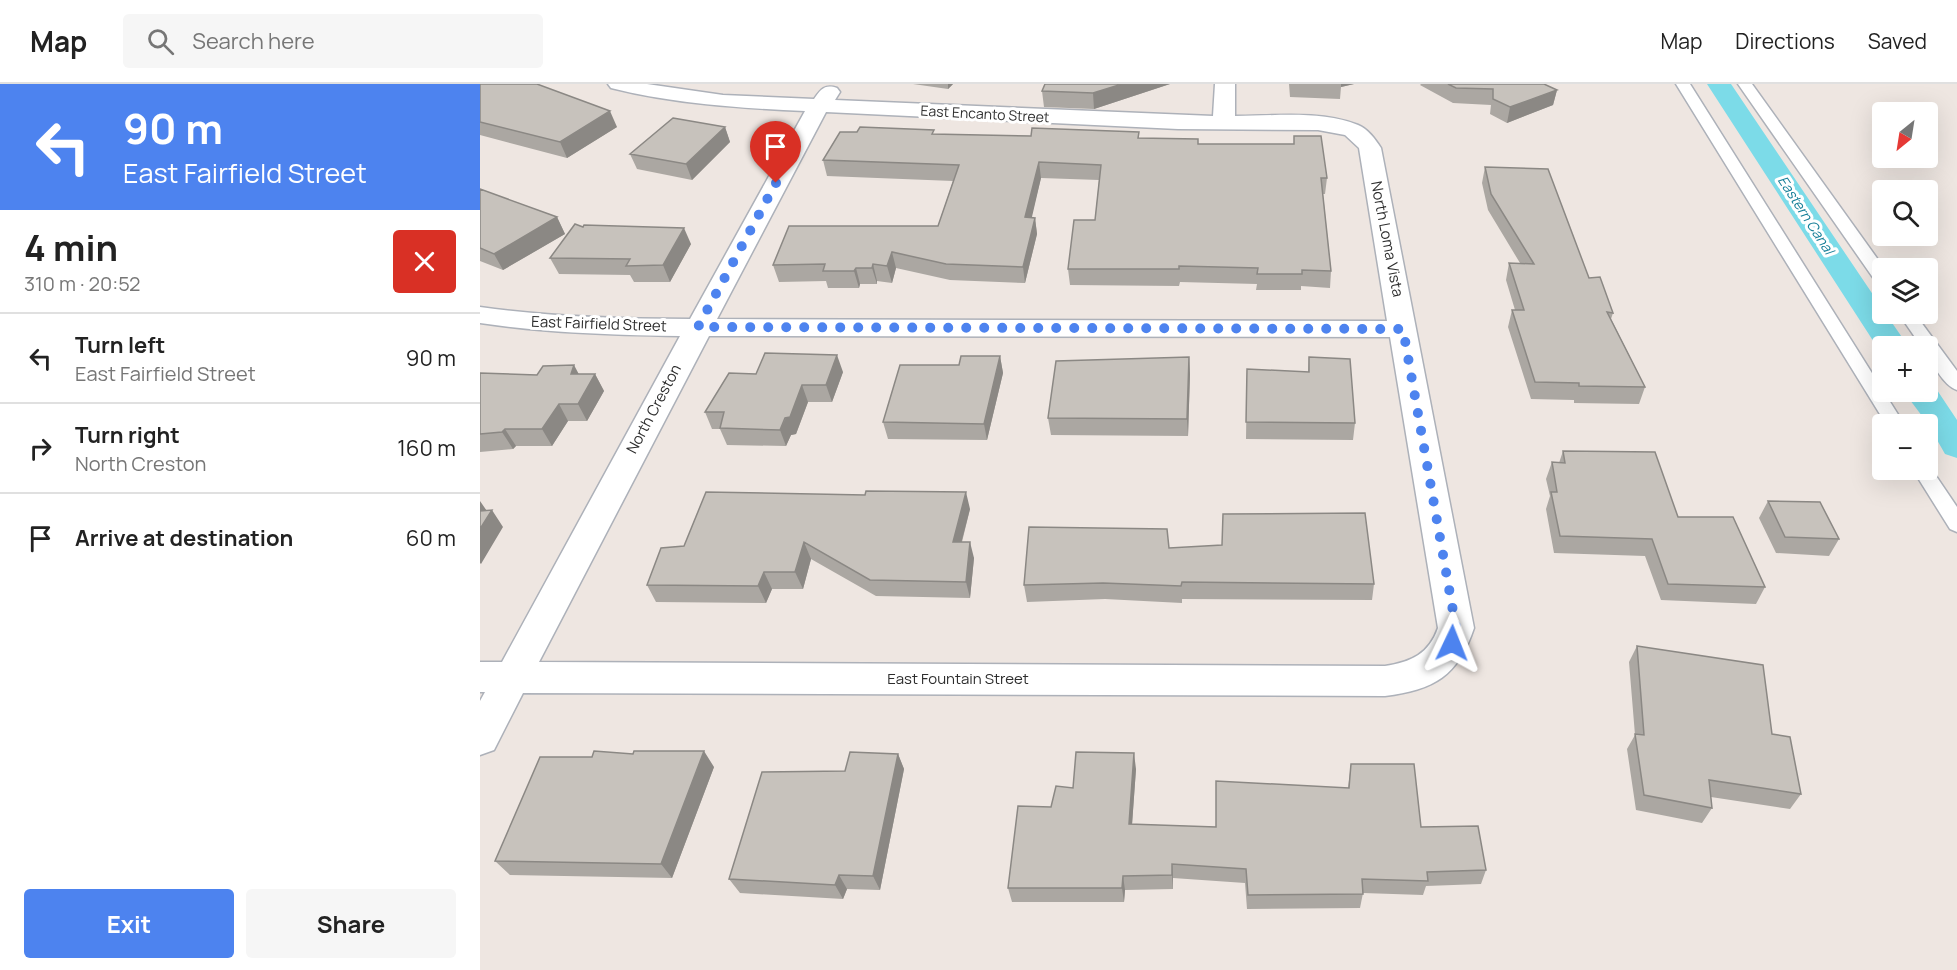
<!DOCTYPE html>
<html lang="en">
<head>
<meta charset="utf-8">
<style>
  :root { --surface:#fff; --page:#f6f6f6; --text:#222; --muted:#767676; --line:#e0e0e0; --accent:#4d83ef }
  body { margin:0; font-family:Manrope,sans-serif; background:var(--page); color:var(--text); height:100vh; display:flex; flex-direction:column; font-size:22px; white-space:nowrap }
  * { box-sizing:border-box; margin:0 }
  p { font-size:20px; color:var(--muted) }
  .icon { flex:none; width:33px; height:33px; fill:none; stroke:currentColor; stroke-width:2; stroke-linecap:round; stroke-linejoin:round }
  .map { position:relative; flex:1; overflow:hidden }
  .details { display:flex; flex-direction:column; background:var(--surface); width:480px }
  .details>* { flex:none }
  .top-card { background:#4d83ef; color:#fff; overflow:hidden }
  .needle { width:39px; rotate:210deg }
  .buttons { position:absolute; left:1392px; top:18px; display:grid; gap:12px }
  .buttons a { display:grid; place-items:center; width:66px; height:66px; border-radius:6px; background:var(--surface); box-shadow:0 6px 24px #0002; font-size:30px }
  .pin { position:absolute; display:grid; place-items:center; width:51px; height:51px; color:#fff; margin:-62px -26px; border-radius:50% 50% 50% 0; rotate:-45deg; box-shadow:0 0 6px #0007 }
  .pin .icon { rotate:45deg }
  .me { position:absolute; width:66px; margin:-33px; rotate:2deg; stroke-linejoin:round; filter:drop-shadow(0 0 4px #0008) }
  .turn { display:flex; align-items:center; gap:21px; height:126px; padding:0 24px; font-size:27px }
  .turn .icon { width:78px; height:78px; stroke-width:2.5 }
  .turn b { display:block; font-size:42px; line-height:51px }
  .round { display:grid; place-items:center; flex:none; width:63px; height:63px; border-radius:6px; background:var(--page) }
  .headline { display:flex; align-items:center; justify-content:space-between; height:102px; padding:0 24px }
  h1 { font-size:36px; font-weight:700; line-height:45px }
  .cta { display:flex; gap:12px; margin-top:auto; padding:12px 24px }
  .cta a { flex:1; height:69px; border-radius:6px; background:var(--accent); color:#fff; font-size:24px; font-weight:700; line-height:69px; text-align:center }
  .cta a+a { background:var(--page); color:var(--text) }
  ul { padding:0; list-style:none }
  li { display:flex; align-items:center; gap:18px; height:90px; padding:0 24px; border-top:2px solid var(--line) }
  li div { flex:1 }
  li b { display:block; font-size:22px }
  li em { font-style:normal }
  header { display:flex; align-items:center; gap:36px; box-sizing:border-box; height:84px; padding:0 30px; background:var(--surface); border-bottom:2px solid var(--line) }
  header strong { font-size:28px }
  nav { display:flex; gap:33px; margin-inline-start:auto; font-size:21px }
  .search { width:420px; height:54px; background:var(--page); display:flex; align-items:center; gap:15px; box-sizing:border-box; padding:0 21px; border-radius:6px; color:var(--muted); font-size:22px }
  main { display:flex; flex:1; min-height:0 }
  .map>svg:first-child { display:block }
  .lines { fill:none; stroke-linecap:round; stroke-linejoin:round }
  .canal { fill:#7cdbe8; fill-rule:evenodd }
  .service-casing { stroke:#adb1b9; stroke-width:3 }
  .minor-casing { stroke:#adb1b9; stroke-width:3 }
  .service { fill:#fff; fill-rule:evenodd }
  .minor { fill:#fff; fill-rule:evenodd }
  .wall { fill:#aba7a2 }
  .shaded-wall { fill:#8b8884 }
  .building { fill:#c7c2bc; stroke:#8b8884; stroke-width:1.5 }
  .route { stroke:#4d83ef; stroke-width:10; stroke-dasharray:0 18 }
  .labels { text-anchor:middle; stroke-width:6; stroke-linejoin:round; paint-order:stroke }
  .far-street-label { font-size:14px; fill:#2d2d2d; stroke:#fff }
  .far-water-label { font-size:14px; font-style:italic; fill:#167f98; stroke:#fff }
  .street-label { font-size:15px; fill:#2d2d2d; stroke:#fff }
</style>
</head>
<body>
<header>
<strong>Map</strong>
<div class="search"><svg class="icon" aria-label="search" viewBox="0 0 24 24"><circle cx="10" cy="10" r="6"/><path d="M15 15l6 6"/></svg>Search here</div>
<nav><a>Map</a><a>Directions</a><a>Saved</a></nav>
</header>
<main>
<section class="details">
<div class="top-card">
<div class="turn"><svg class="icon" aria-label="left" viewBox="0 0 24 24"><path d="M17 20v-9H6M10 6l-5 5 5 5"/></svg><div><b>90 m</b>East Fairfield Street</div></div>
</div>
<div class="headline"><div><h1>4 min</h1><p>310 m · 20:52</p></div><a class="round" style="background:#d93025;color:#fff"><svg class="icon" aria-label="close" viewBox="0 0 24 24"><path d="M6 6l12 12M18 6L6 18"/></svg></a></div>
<ul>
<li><svg class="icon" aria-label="left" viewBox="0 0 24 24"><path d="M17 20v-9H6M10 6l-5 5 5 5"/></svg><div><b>Turn left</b><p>East Fairfield Street</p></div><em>90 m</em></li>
<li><svg class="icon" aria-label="right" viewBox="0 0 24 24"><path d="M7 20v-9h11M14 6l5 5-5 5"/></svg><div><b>Turn right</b><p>North Creston</p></div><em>160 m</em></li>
<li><svg class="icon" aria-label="arrive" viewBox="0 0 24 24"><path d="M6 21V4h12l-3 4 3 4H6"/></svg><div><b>Arrive at destination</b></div><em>60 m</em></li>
</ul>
<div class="cta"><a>Exit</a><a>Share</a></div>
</section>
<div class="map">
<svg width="1477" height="886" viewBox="0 0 1477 886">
  <rect width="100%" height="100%" fill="#eee6e1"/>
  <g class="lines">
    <path class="canal" d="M1227,0H1251L1402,224V230H1406L1428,262H1402L1401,269Z
      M1448,299L1453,300L1477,336V374L1465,370L1448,340L1424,308H1448Z"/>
    <defs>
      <path id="service" d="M1196,0H1210L1424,340H1406Z
        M1258,0H1272L1404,184L1402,199L1396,198Z
        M1419,230H1435L1477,287V306C1464,302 1448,276 1448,262H1441Z
        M1448,380L1477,423V448L1470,445L1433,386H1448Z"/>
      <path id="minor" d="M128,0H167L243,11L334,15C341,5 345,0 357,4L360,8L355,16L733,32L735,0H755V32C794,32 841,26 878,41C888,45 895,55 901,64L994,544C978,592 954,606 905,612L43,609L14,666L0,671V617L5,608H0V578H22L200,252C133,251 67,249 0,239V223C70,233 139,235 210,235L325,27C259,24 195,20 131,4ZM346,28L698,45L838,46L865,51L879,64L907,237L237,235ZM229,252L910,253L958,544C949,570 931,578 905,582L59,578Z"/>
    </defs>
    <use href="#service" class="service-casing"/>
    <use href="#minor" class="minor-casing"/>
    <use href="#service" class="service"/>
    <use href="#minor" class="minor"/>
  </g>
  <path class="wall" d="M0,0L137,43L87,74L0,51Z
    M433,0H473L468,5Z
    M690,0L614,25L564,23L562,7Z
    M809,0H874L861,3L860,15L810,13Z
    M941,0H1064L1077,6L1073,21L1027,39L1010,30L1011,21L973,19L940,1Z
    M245,43L250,58L212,96L157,85L150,70Z
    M659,48V54L718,60L847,94L845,110H843L851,187L850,204L821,202V206H776L777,200L700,198L699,202L590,201L588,185L615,136L619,96L561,94L551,134H555L557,150L545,199L470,196L416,184L412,199L397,197V200H380L379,204H348L346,197L299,198L293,181L458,142L473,97L347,92L343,76L455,50L551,52Z
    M1005,83L1109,194L1133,229L1131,235L1165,303L1159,320L1094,319V316L1051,315L1028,243L1032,226H1035L1026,196L1029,179H1040L1008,126L1002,99Z
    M0,105L77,133L85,150L23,186L0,177Z
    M103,143L211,160L190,198H154L150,191L79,190L70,174Z
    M520,272L523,289L507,356L408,355L403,338Z
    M709,273L710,290L708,352L571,351L568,334Z
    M829,273L875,339L873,356L766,355L767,285L828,288Z
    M363,288L352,318H328L316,350L311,351L306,362L247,361L240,345H232L225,328L276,290Z
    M0,289L57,291L115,290L124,307L107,337H88L72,362H36L33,365L0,368Z
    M1083,367L1198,433L1285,503L1276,520L1181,516L1165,472L1074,469L1066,425L1070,412L1066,395L1072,378L1079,379Z
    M1288,417L1359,455L1349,472L1296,469L1279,434Z
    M490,425L482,458L494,474L490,514L396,512L331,475L323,505H292L286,519L176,518L167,501L204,462Z
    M689,464L894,500L892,516L702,515V519L625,515L547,518L544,501Z
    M1157,562L1292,650L1321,710L1310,725L1231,713L1232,724L1222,739L1156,726L1147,665L1155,651L1149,578Z
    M153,670L234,683L192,794L30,791L15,777L112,673Z
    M418,670L424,685L400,806L367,805L363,815L260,809L249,795L365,687Z
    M871,680L941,743L1006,786L1001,800L946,802L943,811L883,809L880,824L767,825L765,799L693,794V805L645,806L644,818H532L528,804L571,723L593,704L656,685L652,740L736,743L868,704Z"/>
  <path class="shaded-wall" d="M468,0H473L468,5Z
    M642,0H690L614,25L613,9Z
    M860,0H874L861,3V0Z
    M1077,6L1073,21L1027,39L1030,23Z
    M130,27L137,43L87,74L80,58Z
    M245,43L250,58L212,96L206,80Z
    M559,78L561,94L548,150L545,133Z
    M77,133L85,150L23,186L14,170Z
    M555,134L557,150L545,199L543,183Z
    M204,144L211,160L190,198L183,181Z
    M412,168L416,184L412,199L407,182Z
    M393,180L397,197V200L392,184Z
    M376,184L380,200L379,204L374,187Z
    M357,271L363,288L352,318L346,301Z
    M520,272L523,289L507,356L504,340Z
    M709,273L710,290L708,352L707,335Z
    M94,281L103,298L91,290Z
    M115,290L124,307L107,337L98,320Z
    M322,301L328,318L316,350L311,351L306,362L300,346Z
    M79,320L88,337L72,362L62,345Z
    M25,345L36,362L33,365L22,348Z
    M486,408L490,425L477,475L473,458Z
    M0,417L9,430L12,426L23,443L1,480L0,479Z
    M324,458L331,475L323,505L315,488Z
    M490,458L494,474L490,514L486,498Z
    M284,488L292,505L286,519L278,502Z
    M224,667L234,683L192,794L181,780Z
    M654,669L656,685L651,755L649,740Z
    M418,670L424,685L400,806L393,792Z
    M692,780L693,794V805L692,791Z
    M359,791L367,805L363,815L355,801Z
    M643,792L645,806L644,818L642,804Z"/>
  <path class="building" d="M0,0H57L130,27L80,58L0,38Z
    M565,0H642L613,9L562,7Z
    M968,0H1064L1077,6L1030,23L1013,15V5L976,4Z
    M193,34L245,43L206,80L150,70Z
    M380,43L454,46L452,50L551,52L552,44L659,48L658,54L718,55V60H814V52H841L847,94H841L851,187L822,186V190H777L778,184L699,182V185H588L594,136H615L621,81L559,78L545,133L555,134L543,183L466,180L412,168L407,182L393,180L392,184H376L374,187H343L345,180L293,181L309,142H458L479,81L343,76L360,48H377Z
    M1005,83L1068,85L1109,194L1120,193L1133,229L1127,228L1165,303L1099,302V299L1055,298L1032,226H1044L1029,179L1054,180L1011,110Z
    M0,105L77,133L14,170L0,164Z
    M95,140L103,143L104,141L204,144L183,181L146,182L150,175L70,174Z
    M285,269L357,271L346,301H322L310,333L305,334L300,346L240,344L244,328H225L249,289L276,290Z
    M481,272H520L504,340L403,338L420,281H479Z
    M709,273L707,335L568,334L576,277Z
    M829,273L870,275L875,339L766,338L767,285L829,288Z
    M94,281L91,290H115L98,320H79L62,345H25L22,348L0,350V289L57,291L63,282Z
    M1083,367L1175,368L1198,433H1253L1285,503L1188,500L1172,455L1080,452L1071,408H1077L1072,378L1085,379Z
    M386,407L486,408L473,458H490L486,498L390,496L324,458L315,488H284L278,502L167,501L181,464L204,462L226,408L385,411Z
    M1288,417L1340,418L1359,455L1305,453Z
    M12,426L0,445V427Z
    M885,429L894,500L702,498L701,502L623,499L544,501L549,443L687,445L689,464L742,461L743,430Z
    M1157,562L1283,581L1292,650L1310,653L1321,710L1229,696L1232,724L1164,711L1155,650L1164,651Z
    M114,667L153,670L154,667H224L181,780L15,777L60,673H112Z
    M370,668L418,670L393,792L359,791L355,801L249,795L282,688L365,687Z
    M596,668L654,669L649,740L736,743V697L869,704L871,680H934L941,743L998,742L1006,786L947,788L948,797L882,795L883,810L768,811L766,785L692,780V791L643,792L642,804H528L538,722L571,723L576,702L593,704Z"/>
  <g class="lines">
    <path class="route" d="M296,99L218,243L923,245L976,544L972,559"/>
  </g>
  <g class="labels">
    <g class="far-street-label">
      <text transform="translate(505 30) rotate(3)" y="5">East Encanto Street</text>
    </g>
    <g class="far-water-label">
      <text transform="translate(1326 131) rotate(57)" y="5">Eastern Canal</text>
    </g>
    <g class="street-label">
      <text transform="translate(907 155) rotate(79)" y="5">North Loma Vista</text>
      <text transform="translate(119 240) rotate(2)" y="5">East Fairfield Street</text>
      <text transform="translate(174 325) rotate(-62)" y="5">North Creston</text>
      <text x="478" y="600">East Fountain Street</text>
    </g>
  </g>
</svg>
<div class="buttons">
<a><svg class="needle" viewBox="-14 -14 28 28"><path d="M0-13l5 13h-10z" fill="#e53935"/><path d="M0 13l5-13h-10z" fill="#767676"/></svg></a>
<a><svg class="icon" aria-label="search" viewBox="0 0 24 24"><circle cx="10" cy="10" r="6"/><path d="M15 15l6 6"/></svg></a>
<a><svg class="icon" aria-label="layers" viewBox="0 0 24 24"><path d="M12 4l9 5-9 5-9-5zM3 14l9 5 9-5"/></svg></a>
<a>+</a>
<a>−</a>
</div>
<div class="pin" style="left:296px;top:99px;background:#d93025"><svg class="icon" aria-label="arrive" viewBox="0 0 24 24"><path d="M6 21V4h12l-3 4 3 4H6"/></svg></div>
<svg class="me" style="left:972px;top:559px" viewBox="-20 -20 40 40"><path d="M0-17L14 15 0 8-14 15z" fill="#4d83ef" stroke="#fff" stroke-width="4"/></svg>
</div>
</main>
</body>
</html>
